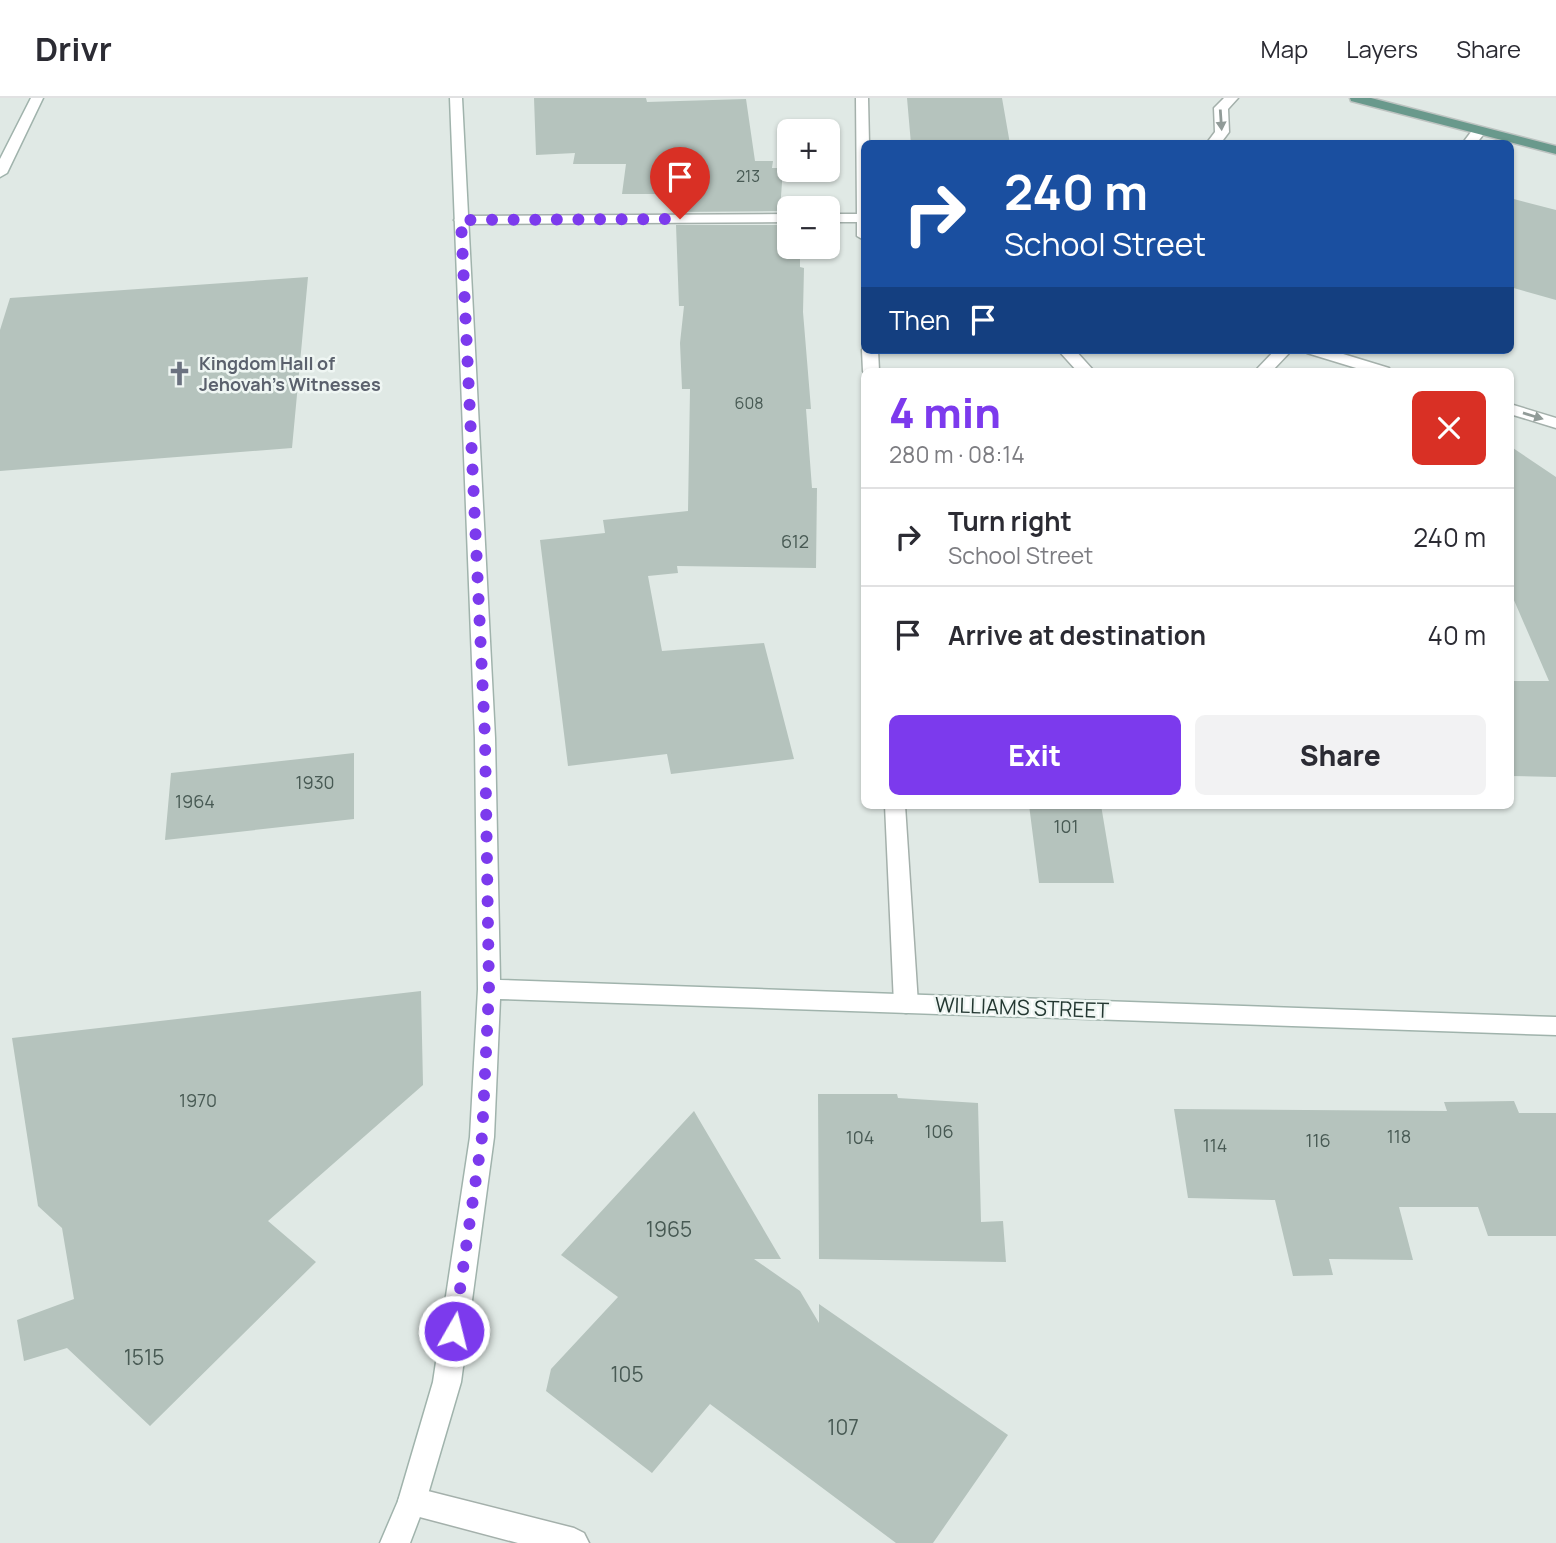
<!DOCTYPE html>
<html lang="en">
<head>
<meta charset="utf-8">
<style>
  :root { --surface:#fff; --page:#f2f2f3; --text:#2b2b33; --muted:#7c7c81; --line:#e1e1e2; --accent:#7c3aed }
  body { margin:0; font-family:Manrope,sans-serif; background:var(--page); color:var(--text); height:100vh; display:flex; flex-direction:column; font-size:26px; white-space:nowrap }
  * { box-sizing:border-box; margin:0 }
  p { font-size:23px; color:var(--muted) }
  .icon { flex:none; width:38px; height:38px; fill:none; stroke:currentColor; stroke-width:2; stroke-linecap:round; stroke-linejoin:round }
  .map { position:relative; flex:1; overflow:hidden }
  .sheet { position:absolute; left:861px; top:270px; width:653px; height:441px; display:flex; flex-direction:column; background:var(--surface); border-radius:10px; box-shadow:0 2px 5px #0004 }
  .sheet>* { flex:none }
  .guide { position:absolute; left:861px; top:42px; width:653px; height:214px; border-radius:10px; box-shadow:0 2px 5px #0004; background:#1a4fa0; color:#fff; overflow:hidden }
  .controls { position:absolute; left:777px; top:21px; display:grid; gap:14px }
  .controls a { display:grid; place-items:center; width:63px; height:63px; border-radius:10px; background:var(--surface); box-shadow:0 2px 5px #0004; font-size:35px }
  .pin { position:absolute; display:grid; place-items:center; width:60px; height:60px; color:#fff; margin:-72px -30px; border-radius:50% 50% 50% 0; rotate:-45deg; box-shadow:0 0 7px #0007 }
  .pin .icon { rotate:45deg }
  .me { position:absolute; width:77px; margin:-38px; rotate:8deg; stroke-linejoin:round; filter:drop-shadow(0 0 5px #0008) }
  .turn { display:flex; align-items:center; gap:24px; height:147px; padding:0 28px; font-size:32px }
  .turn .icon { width:91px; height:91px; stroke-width:2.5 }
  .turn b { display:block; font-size:49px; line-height:60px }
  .then { display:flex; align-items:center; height:66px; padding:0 28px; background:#0003; gap:14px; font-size:26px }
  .round { display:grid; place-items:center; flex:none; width:74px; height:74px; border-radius:10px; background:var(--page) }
  .head { display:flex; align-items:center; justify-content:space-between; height:119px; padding:0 28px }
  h1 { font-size:42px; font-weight:800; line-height:52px; color:var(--accent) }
  .primary-button { display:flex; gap:14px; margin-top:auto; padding:14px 28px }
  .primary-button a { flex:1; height:80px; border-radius:10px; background:var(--accent); color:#fff; font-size:28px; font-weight:800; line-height:80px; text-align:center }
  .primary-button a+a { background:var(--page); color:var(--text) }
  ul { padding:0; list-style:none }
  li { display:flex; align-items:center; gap:21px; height:98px; padding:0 28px; border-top:2px solid var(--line) }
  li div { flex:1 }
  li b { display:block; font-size:26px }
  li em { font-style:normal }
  header { display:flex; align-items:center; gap:42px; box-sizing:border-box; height:98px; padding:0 35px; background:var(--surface); border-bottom:2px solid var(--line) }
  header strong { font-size:33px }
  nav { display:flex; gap:38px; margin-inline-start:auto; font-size:24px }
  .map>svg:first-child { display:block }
  .building { fill:#b5c3bd }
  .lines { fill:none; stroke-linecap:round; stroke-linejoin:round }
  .lane-casing { stroke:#a4b0ab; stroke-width:3 }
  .street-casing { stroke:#a4b0ab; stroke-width:3 }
  .secondary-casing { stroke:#a0b3ac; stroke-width:3 }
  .primary-casing { stroke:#bdc3c1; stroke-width:3 }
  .lane { fill:#fff; fill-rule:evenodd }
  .street { fill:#fff; fill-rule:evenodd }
  .secondary { fill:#fff; fill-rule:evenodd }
  .primary { fill:#69998c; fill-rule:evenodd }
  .oneway { fill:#919b98 }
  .route { stroke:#7c3aed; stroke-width:12; stroke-dasharray:0 21.6 }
  .labels { text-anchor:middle; stroke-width:5; stroke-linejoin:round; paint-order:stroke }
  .far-number-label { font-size:16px; fill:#485a54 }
  .far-worship-label { font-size:18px; font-weight:bold; fill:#5b616d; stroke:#eff6f3; text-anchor:start }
  .number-label { font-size:18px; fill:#485a54 }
  .street-label { font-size:21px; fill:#233731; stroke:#eff6f3 }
  .near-number-label { font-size:21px; fill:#485a54 }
</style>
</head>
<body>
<header>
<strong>Drivr</strong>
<nav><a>Map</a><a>Layers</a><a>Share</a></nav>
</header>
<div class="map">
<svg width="1556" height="1445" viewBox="0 0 1556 1445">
  <rect width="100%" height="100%" fill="#e0e9e5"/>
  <path class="building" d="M534,0H646L647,4L746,1L755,63H773L772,70H783L780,113L675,114L674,96H622L626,66H573L575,55L536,57Z
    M907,0H1002L1010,46H911Z
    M1510,100L1556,112V202L1510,189Z
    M676,127H780L778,155H800V169L804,170L803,214L811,311H806L812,390H817L816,470L677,468L678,475L648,478L662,553L764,545L794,661L671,676L667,656L568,668L540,442L605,435L603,422L688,413L690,291H682L680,245L684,208H679Z
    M308,179L292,350L0,373V232L10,200Z
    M1510,348L1556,379V679L1510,678V583H1549L1510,493Z
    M354,655V721L165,742L171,675Z
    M1029,707H1101L1114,785H1039Z
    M421,893L423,987L268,1123L316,1164L150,1328L67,1250L24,1263L17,1222L74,1201L62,1130L38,1108L12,940Z
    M818,996H897L898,1000L978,1005L981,1124L1003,1123L1006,1164L819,1161Z
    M1514,1003L1519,1015H1556V1138H1488L1478,1109H1399L1413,1162L1329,1161L1333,1177L1293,1178L1275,1102L1188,1100L1174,1011L1447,1013L1444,1004Z
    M694,1013L781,1161H754L800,1193L819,1225V1206L1008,1337L933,1445H896L710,1306L652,1375L546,1293L551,1271L618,1199L561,1157Z"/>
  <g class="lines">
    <defs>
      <path id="lane" d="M1224,0H1238L1228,11L1229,34L1220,46H1206L1215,34L1214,10Z"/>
      <path id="street" d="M856,0H868L869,46H864V142L857,138V124H828V116H857Z
        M1479,29L1486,33L1476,46H1462L1474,30Z
        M789,116V124L461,126L454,122L461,118Z
        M864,249V252H878L879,273H864V275L863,273L862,252Z
        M1058,252H1075L1094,273H1077Z
        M1275,252H1292L1272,273H1255Z
        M1305,252H1330L1389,270L1391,273H1366L1307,255Z
        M1510,306L1556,320V330L1510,316Z
        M885,707H905L918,906L914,913L906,915L898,913L894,906Z
        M412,1389L574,1430L584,1435L589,1445H518L412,1417L402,1413L398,1403L402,1393Z"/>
      <path id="secondary" d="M31,0H43L7,75L0,79V61Z
        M450,0H462L495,640L500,882L1556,919V937L500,901L494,1039L461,1284L426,1403L410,1445H380L398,1403L433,1284L470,1039L478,891L475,640Z"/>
      <path id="primary" d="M1350,0H1371L1556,48V56L1351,3Z"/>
    </defs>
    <use href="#lane" class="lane-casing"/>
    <use href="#street" class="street-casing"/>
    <use href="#secondary" class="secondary-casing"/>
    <use href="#primary" class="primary-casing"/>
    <use href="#lane" class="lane"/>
    <use href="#street" class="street"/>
    <use href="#secondary" class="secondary"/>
    <use href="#primary" class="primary"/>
  </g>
  <defs><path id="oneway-solid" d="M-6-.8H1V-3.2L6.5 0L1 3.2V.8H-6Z" transform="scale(1.75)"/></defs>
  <g class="oneway">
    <use href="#oneway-solid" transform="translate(1221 22) rotate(86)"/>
    <use href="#oneway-solid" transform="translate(1533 318) rotate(17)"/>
  </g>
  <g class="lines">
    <path class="route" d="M454,1233L482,1039L489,891L485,640L461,122L680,121"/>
  </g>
  <defs>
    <symbol id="church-bare" viewBox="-9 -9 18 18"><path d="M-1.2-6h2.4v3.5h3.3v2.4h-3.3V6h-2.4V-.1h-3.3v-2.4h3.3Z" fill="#6b7280" stroke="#eff6f3" stroke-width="2.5" paint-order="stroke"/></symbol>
  </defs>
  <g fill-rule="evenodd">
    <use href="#church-bare" x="162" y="258" width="35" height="35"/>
  </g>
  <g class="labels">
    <g class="far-number-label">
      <text x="748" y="84">213</text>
      <text x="749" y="311">608</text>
    </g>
    <g class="far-worship-label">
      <text x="199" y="272">Kingdom Hall of<tspan x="199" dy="21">Jehovah’s Witnesses</tspan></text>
    </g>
    <g class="number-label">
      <text x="795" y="450">612</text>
      <text x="315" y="691">1930</text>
      <text x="195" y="710">1964</text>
      <text x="1066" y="735">101</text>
      <text x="198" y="1009">1970</text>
      <text x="939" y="1040">106</text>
      <text x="1399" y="1045">118</text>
      <text x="860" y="1046">104</text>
      <text x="1318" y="1049">116</text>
      <text x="1215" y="1054">114</text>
    </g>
    <g class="street-label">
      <text transform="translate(1022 910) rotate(2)" y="7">WILLIAMS STREET</text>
    </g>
    <g class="near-number-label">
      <text x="669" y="1139">1965</text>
      <text x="144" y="1267">1515</text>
      <text x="627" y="1284">105</text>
      <text x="843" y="1337">107</text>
    </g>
  </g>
</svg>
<div class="controls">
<a>+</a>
<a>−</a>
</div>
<div class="pin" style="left:680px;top:121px;background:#d93025"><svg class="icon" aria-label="arrive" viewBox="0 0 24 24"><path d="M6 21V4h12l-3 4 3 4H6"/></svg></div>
<svg class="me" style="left:454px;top:1233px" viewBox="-20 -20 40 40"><circle r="17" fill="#7c3aed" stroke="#fff" stroke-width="3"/><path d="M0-11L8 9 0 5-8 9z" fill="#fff"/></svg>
<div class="guide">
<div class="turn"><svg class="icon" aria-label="right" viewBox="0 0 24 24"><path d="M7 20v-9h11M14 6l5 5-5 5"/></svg><div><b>240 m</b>School Street</div></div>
<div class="then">Then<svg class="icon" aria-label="arrive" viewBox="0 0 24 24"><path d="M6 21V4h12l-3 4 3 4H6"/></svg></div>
</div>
<section class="sheet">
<div class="head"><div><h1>4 min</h1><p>280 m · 08:14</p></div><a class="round" style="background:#d93025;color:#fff"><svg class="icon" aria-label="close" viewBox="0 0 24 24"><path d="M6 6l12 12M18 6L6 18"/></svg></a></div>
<ul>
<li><svg class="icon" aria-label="right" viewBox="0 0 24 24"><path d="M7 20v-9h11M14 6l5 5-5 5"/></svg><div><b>Turn right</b><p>School Street</p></div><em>240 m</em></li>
<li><svg class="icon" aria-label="arrive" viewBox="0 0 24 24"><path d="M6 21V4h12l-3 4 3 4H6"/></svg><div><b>Arrive at destination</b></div><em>40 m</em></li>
</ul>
<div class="primary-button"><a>Exit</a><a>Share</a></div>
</section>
</div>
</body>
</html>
